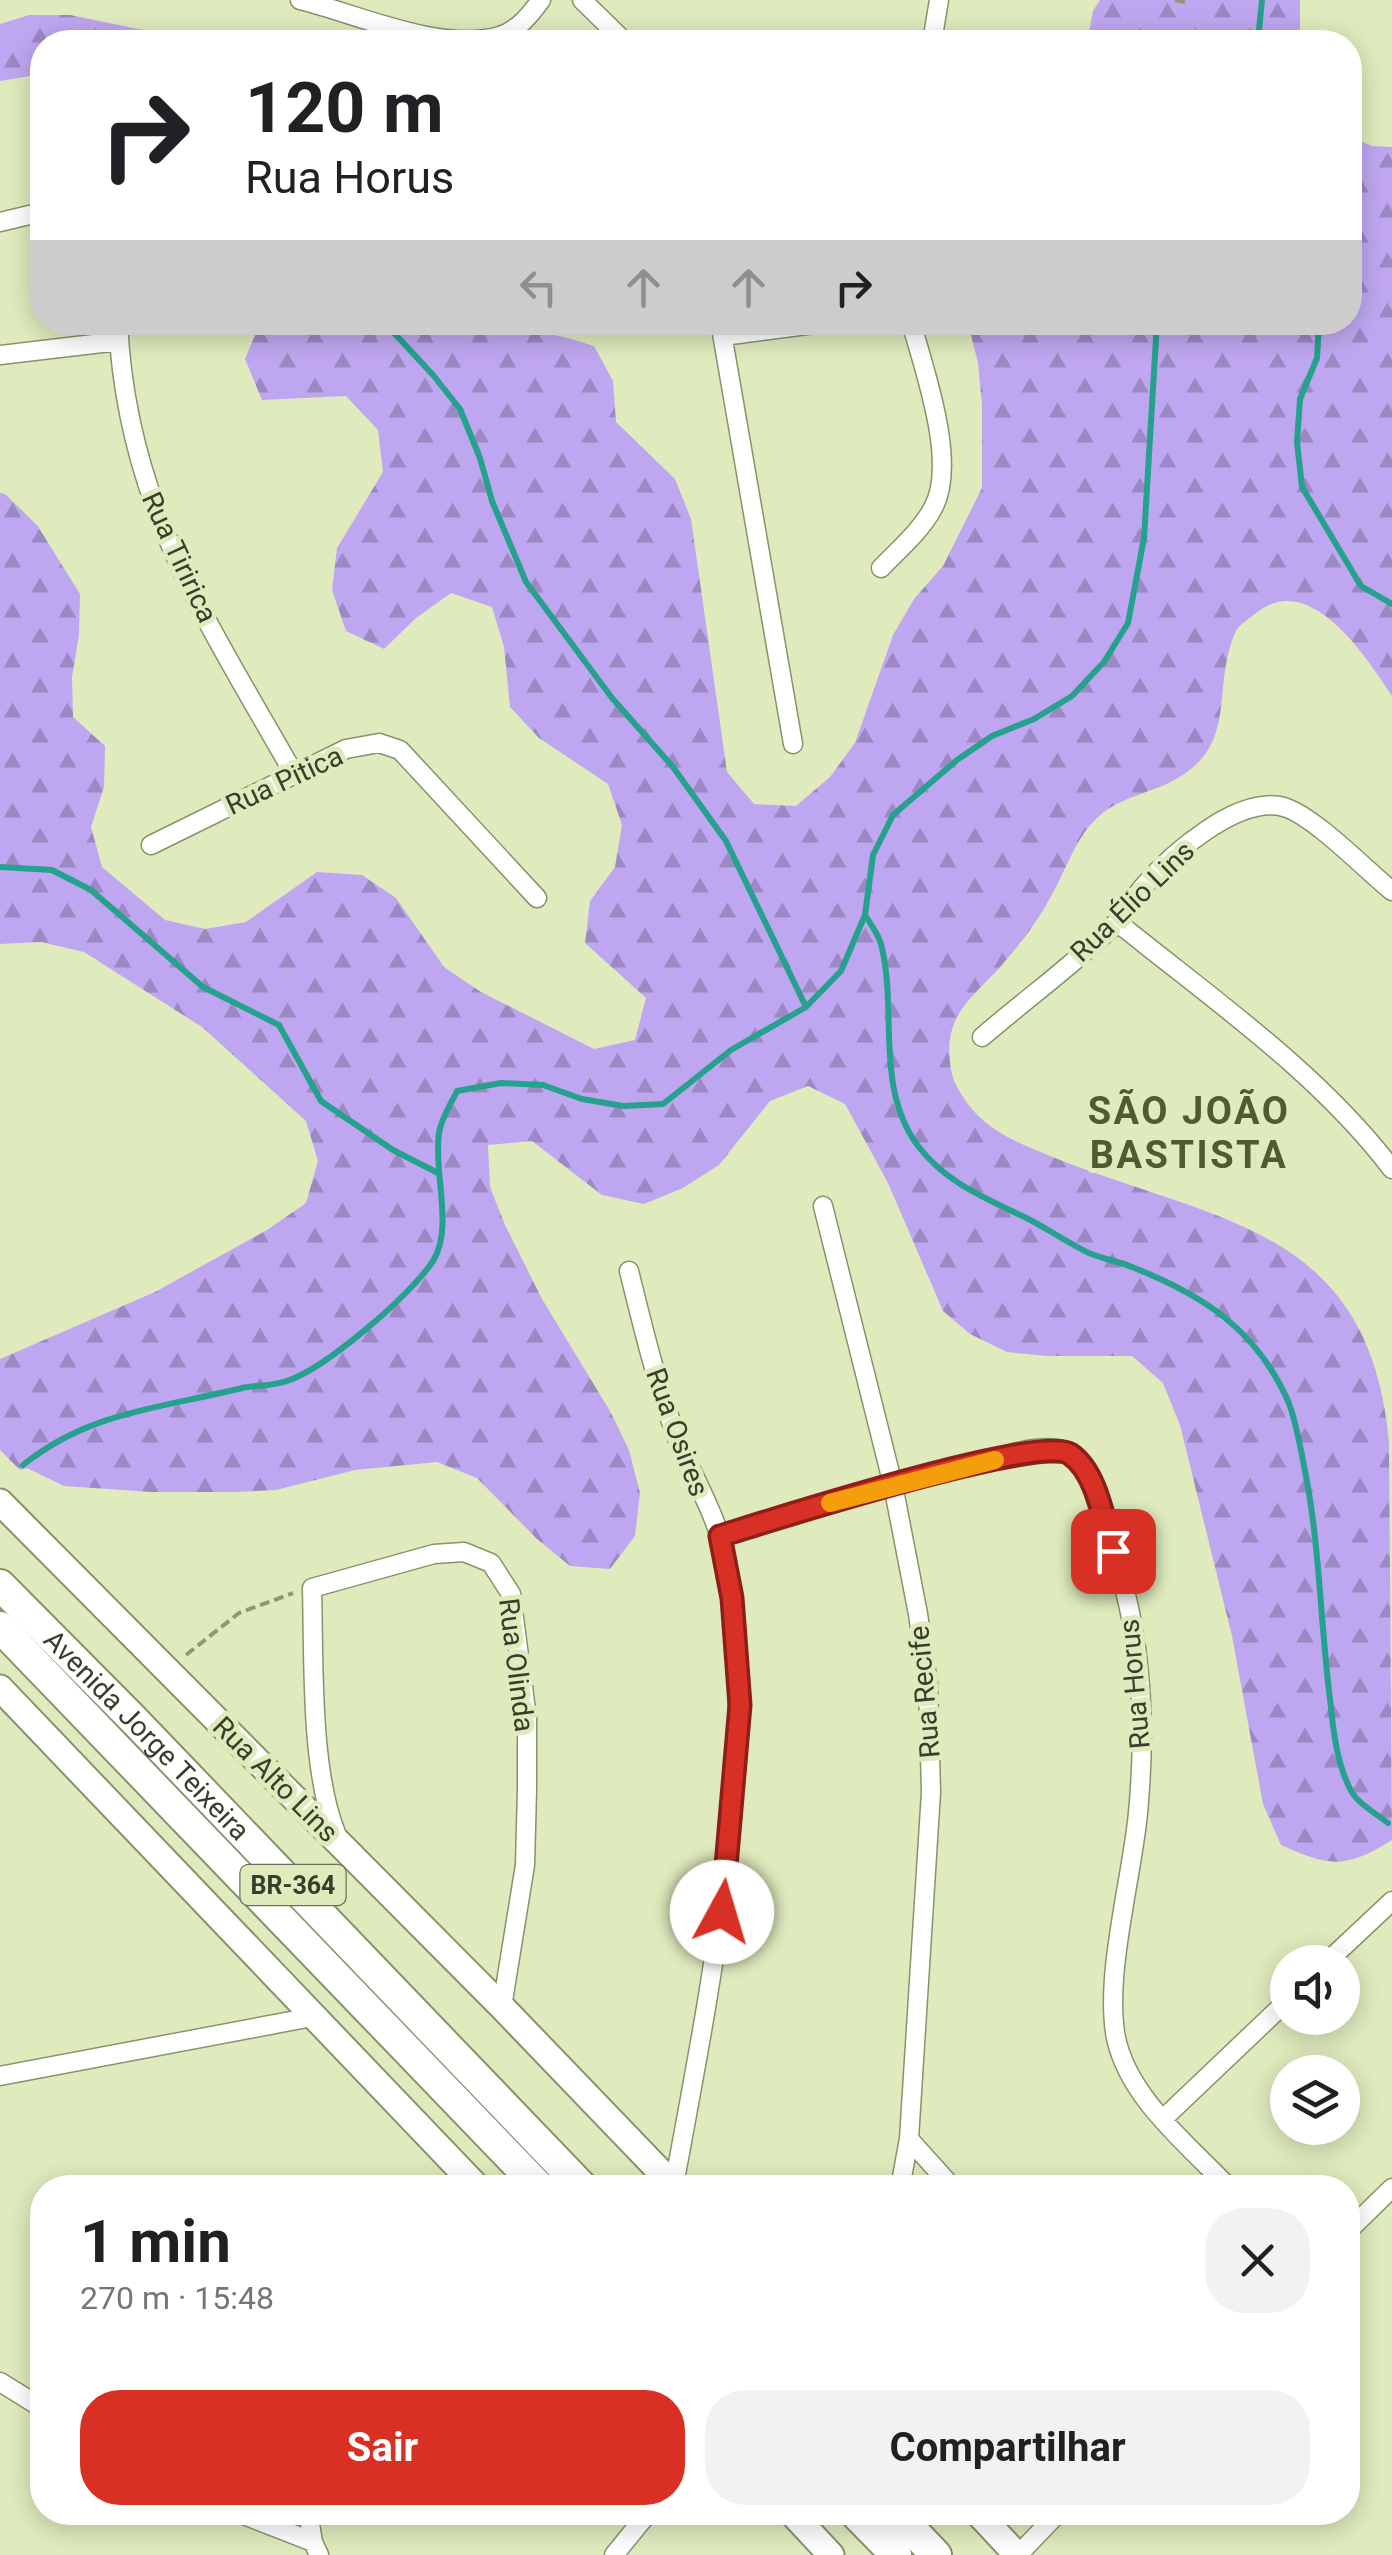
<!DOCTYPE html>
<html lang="pt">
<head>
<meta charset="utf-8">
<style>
  :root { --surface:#fff; --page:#f2f2f2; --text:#202124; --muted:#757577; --accent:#d93025 }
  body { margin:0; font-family:Roboto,sans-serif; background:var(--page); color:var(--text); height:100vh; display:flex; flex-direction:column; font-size:38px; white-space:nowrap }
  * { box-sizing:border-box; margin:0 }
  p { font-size:32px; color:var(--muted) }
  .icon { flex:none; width:55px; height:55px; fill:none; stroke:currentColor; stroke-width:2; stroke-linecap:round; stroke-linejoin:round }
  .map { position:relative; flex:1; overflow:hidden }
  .side { position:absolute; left:30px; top:2175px; width:1330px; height:350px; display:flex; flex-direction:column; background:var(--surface); border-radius:40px; box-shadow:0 5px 25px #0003 }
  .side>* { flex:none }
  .top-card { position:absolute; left:30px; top:30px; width:1332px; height:305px; border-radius:40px; box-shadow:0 5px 25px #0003; background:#fff; color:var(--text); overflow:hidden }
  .fabs { position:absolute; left:1270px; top:1945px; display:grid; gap:20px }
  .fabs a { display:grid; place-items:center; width:90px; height:90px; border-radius:50%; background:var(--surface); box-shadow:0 5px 25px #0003; font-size:50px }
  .pin { position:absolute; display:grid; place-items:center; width:85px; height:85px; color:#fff; margin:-42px; border-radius:20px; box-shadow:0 5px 15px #0006 }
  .me { position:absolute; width:110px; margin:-55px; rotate:6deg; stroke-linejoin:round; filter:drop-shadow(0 0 8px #0008) }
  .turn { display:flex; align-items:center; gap:35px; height:210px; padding:0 50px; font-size:45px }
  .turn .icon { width:130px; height:130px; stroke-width:2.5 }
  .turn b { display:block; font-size:70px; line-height:85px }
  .lanes { display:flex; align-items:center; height:95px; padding:0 50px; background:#0003; justify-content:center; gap:50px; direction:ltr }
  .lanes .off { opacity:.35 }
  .round { display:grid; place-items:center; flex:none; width:105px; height:105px; border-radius:40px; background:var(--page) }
  .overview { display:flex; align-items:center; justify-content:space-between; height:170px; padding:0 50px }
  h1 { font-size:60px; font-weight:700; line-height:75px }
  .cta { display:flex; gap:20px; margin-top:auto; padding:20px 50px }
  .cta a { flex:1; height:115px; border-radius:40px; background:var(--accent); color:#fff; font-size:40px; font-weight:700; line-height:115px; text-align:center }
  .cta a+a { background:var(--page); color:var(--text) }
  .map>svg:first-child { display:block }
  .forest { fill:url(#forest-firs) }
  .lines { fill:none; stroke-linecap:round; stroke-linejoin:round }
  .stream { stroke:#26a18e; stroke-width:6 }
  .minor-casing { stroke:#889369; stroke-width:21 }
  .secondary-casing { stroke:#889369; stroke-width:29 }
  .trunk-casing { stroke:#889369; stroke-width:34 }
  .path { stroke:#909777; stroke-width:4; stroke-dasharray:10 5; stroke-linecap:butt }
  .minor { stroke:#fff; stroke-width:18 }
  .secondary { stroke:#fff; stroke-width:25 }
  .trunk { stroke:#fff; stroke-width:30 }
  .route-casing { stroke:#8d1f18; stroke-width:25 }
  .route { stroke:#d93025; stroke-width:18 }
  .slow { stroke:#f59e0b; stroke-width:18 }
  .labels { text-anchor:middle; stroke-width:10; stroke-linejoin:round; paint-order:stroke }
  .shield { fill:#dfeabd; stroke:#6b7157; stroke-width:2.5 }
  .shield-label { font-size:25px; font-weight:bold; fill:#393d2b }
  .street-label { font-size:28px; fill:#393d2b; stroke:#dfeabd }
  .district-label { font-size:38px; font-weight:bold; letter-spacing:2.5px; fill:#515a32; stroke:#dfeabd }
</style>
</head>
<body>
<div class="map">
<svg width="1392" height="2555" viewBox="0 0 1392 2555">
  <defs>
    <pattern id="forest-firs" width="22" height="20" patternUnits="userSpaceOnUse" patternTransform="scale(2.5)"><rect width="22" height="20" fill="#bfa6f0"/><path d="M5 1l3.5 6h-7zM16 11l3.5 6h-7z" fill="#9c88c3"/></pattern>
  </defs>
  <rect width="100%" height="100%" fill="#dfeabd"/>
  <path class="forest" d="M1100,0H1300V42H1087L1093,11Z
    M29,15H70L202,42H42V74L0,81V24Z
    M1350,137L1372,146L1392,147V696C1367,658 1310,569 1256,613C1249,619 1239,624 1235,633C1211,689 1239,744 1176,779C1150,794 1117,797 1095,820C1074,841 1065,873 1050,898C1037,922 1019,946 1001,966C982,988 954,1007 950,1039C948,1050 950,1073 955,1083C976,1125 1006,1138 1048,1155C1212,1223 1369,1222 1389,1442L1392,1840C1345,1869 1330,1867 1281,1845L1263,1804L1232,1636L1180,1425L1163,1383L1132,1356H1048L1007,1352L970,1334L943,1311L888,1183L845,1104L808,1086L770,1101L719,1165L683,1188L644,1204L602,1195L532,1141L488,1145L490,1187L505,1225L542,1299L610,1411L629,1450L640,1493L635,1536L610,1569L570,1566L537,1539L477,1478L437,1462L355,1470L276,1490L235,1492H151L64,1486L27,1468L20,1470L0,1450V1359L155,1292L267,1230L306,1203L318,1161L306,1121L202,1027L84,952L41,942L0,944V493L5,494L37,525L80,594L79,635L72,677L73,717L105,746L104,787L91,827L102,867L165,920L205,929L246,922L317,872L362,875L396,898L444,967L481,992L594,1049L635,1040L646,998L585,943L590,901L615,867L622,825L608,784L539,738L510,707L504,647L492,607L451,593L416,618L384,649L346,631L332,590L337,548L383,472L378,430L346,396L262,400L245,359L260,323C371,322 488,310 594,346L613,381L616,422L675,479L691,519L727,772L754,804L796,806L830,777L855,743L893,635L914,599L943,566L982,488V404L978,363L968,323L1350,322Z"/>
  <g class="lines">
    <path class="stream" d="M1253,42L1259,30L1262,0
      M384,322L433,375L460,409L480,458L492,501L526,582L612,698L673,767L726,841L806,1007
      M1319,322L1317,358L1300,399L1297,442L1302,487L1361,586L1392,604
      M0,867L52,870L91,890L203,987L279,1025L321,1101L393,1150L438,1173
      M865,915C871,925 880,936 882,948C897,1013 875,1088 918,1146C944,1180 978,1195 1016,1213C1041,1224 1064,1241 1089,1253C1103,1259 1118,1261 1132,1267C1203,1295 1256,1329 1288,1401C1296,1421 1300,1445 1304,1466C1320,1543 1320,1621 1330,1699C1333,1729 1337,1768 1353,1794C1360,1805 1377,1814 1388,1823
      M23,1465C90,1411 162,1408 242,1388C257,1385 273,1386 287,1381C326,1368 411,1295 433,1261C454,1227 433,1172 439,1133C441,1119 451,1104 457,1091L501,1083L543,1085L582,1099L623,1106L663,1104L731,1050L806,1007L841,971L865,915L873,855L893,815L957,760L992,736L1034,719L1072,696L1104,662L1128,623L1144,538L1157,322"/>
    <defs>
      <path id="minor" d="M300,0C358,14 440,53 500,36C518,30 530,15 541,0
        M582,0L625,42
        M932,42L939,0
        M0,222L42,212
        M118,322C126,504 208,622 294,774
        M720,322L793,744
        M723,336L830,322
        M0,355L119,341
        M881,568C899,549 921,531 933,508C958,464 924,369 911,322
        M151,845L346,749L379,743L400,750L537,898
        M1117,922C1212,999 1317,1071 1392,1169
        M982,1037C1026,999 1075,964 1116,923C1126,912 1134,898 1143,887C1171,854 1238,795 1284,807C1314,816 1366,870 1392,891
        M823,1206L893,1485L918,1614L928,1684L931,1792L909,2139L900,2188
        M629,1271C643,1327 656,1383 677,1438C689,1469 714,1511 721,1542C744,1649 740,1735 729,1842C717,1958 695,2071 674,2185
        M720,1536C802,1512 885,1487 968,1466C995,1459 1029,1445 1057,1449C1086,1453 1093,1492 1101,1515C1109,1538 1118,1562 1124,1587C1143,1659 1145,1738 1138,1813C1132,1878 1104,1976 1116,2038C1129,2099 1189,2145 1229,2188
        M336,1833C310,1768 314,1660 312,1588L434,1554L464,1552L491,1563L511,1594L527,1718V1790L525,1865L502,2007
        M1327,1962L1392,1901
        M0,2076L312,2017
        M1164,2118L1288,2000
        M909,2139L953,2188
        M1348,2231L1392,2188
        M0,2382L42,2408
        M236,2512L313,2542
        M308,2512L313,2542L319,2555
        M614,2555L649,2512
        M1018,2555L1059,2512"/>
      <path id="secondary" d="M0,1502L502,2007L676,2188
        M0,1688L478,2188
        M791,2512L831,2555
        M977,2512L1017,2555"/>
      <g id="trunk">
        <path id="s1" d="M0,1585L133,1719L583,2188"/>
        <path d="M0,1627L540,2188"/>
        <path d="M854,2512L896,2555"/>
        <path d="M895,2512L936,2555"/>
      </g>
    </defs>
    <use href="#minor" class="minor-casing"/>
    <use href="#secondary" class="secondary-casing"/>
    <use href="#trunk" class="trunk-casing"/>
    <path class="path" d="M1175,0L1189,3
      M186,1655L239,1613L293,1593"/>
    <use href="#minor" class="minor"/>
    <use href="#secondary" class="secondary"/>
    <use href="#trunk" class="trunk"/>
  </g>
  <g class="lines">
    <defs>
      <path id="route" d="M722,1912L740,1705L732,1598L720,1536C769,1521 1040,1434 1070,1454C1097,1472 1104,1522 1113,1551"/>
    </defs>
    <use href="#route" class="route-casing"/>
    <use href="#route" class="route"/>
    <path class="slow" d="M830,1503L995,1460"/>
  </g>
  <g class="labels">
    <rect class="shield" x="240.5" y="1865" width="105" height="40" rx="8"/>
    <g class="shield-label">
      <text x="293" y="1894">BR-364</text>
    </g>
    <g class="street-label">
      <text transform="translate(180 557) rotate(65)" y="10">Rua Tiririca</text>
      <text transform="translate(284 780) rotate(-25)" y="10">Rua Pitica</text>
      <text transform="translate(1132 901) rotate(-44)" y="10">Rua Élio Lins</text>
      <text transform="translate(678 1432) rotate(70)" y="10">Rua Osires</text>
      <text transform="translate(517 1665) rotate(83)" y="10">Rua Olinda</text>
      <text transform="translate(1134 1684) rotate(-95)" y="10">Rua Horus</text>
      <text transform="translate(924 1692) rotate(-95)" y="10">Rua Recife</text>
      <text dy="10" stroke="none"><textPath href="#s1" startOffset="210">Avenida Jorge Teixeira</textPath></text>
      <text transform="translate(276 1779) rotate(45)" y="10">Rua Alto Lins</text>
    </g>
    <g class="district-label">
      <text x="1189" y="1124">SÃO JOÃO<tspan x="1189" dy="44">BASTISTA</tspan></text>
    </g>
  </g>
</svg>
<div class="fabs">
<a><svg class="icon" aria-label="sound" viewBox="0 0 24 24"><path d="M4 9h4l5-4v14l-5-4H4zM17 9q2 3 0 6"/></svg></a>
<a><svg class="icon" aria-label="layers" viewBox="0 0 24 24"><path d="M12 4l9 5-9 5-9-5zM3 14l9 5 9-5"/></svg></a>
</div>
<div class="pin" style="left:1113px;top:1551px;background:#d93025"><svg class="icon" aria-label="arrive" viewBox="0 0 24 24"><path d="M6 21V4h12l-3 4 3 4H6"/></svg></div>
<svg class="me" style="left:722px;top:1912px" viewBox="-20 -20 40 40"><circle r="19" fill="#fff"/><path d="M0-13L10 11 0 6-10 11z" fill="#d93025"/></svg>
<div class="top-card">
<div class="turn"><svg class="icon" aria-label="right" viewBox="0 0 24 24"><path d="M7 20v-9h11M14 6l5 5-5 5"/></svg><div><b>120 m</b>Rua Horus</div></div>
<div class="lanes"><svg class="icon off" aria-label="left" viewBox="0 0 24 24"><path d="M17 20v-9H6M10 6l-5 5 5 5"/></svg><svg class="icon off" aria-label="ahead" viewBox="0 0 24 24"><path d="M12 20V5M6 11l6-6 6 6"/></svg><svg class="icon off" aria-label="ahead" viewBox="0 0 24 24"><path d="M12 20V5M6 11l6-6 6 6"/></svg><svg class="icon" aria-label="right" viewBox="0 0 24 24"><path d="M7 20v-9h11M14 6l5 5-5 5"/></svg></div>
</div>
<section class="side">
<div class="overview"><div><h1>1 min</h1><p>270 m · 15:48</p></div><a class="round"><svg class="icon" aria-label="close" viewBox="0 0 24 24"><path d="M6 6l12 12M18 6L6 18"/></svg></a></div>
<div class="cta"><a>Sair</a><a>Compartilhar</a></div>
</section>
</div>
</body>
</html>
